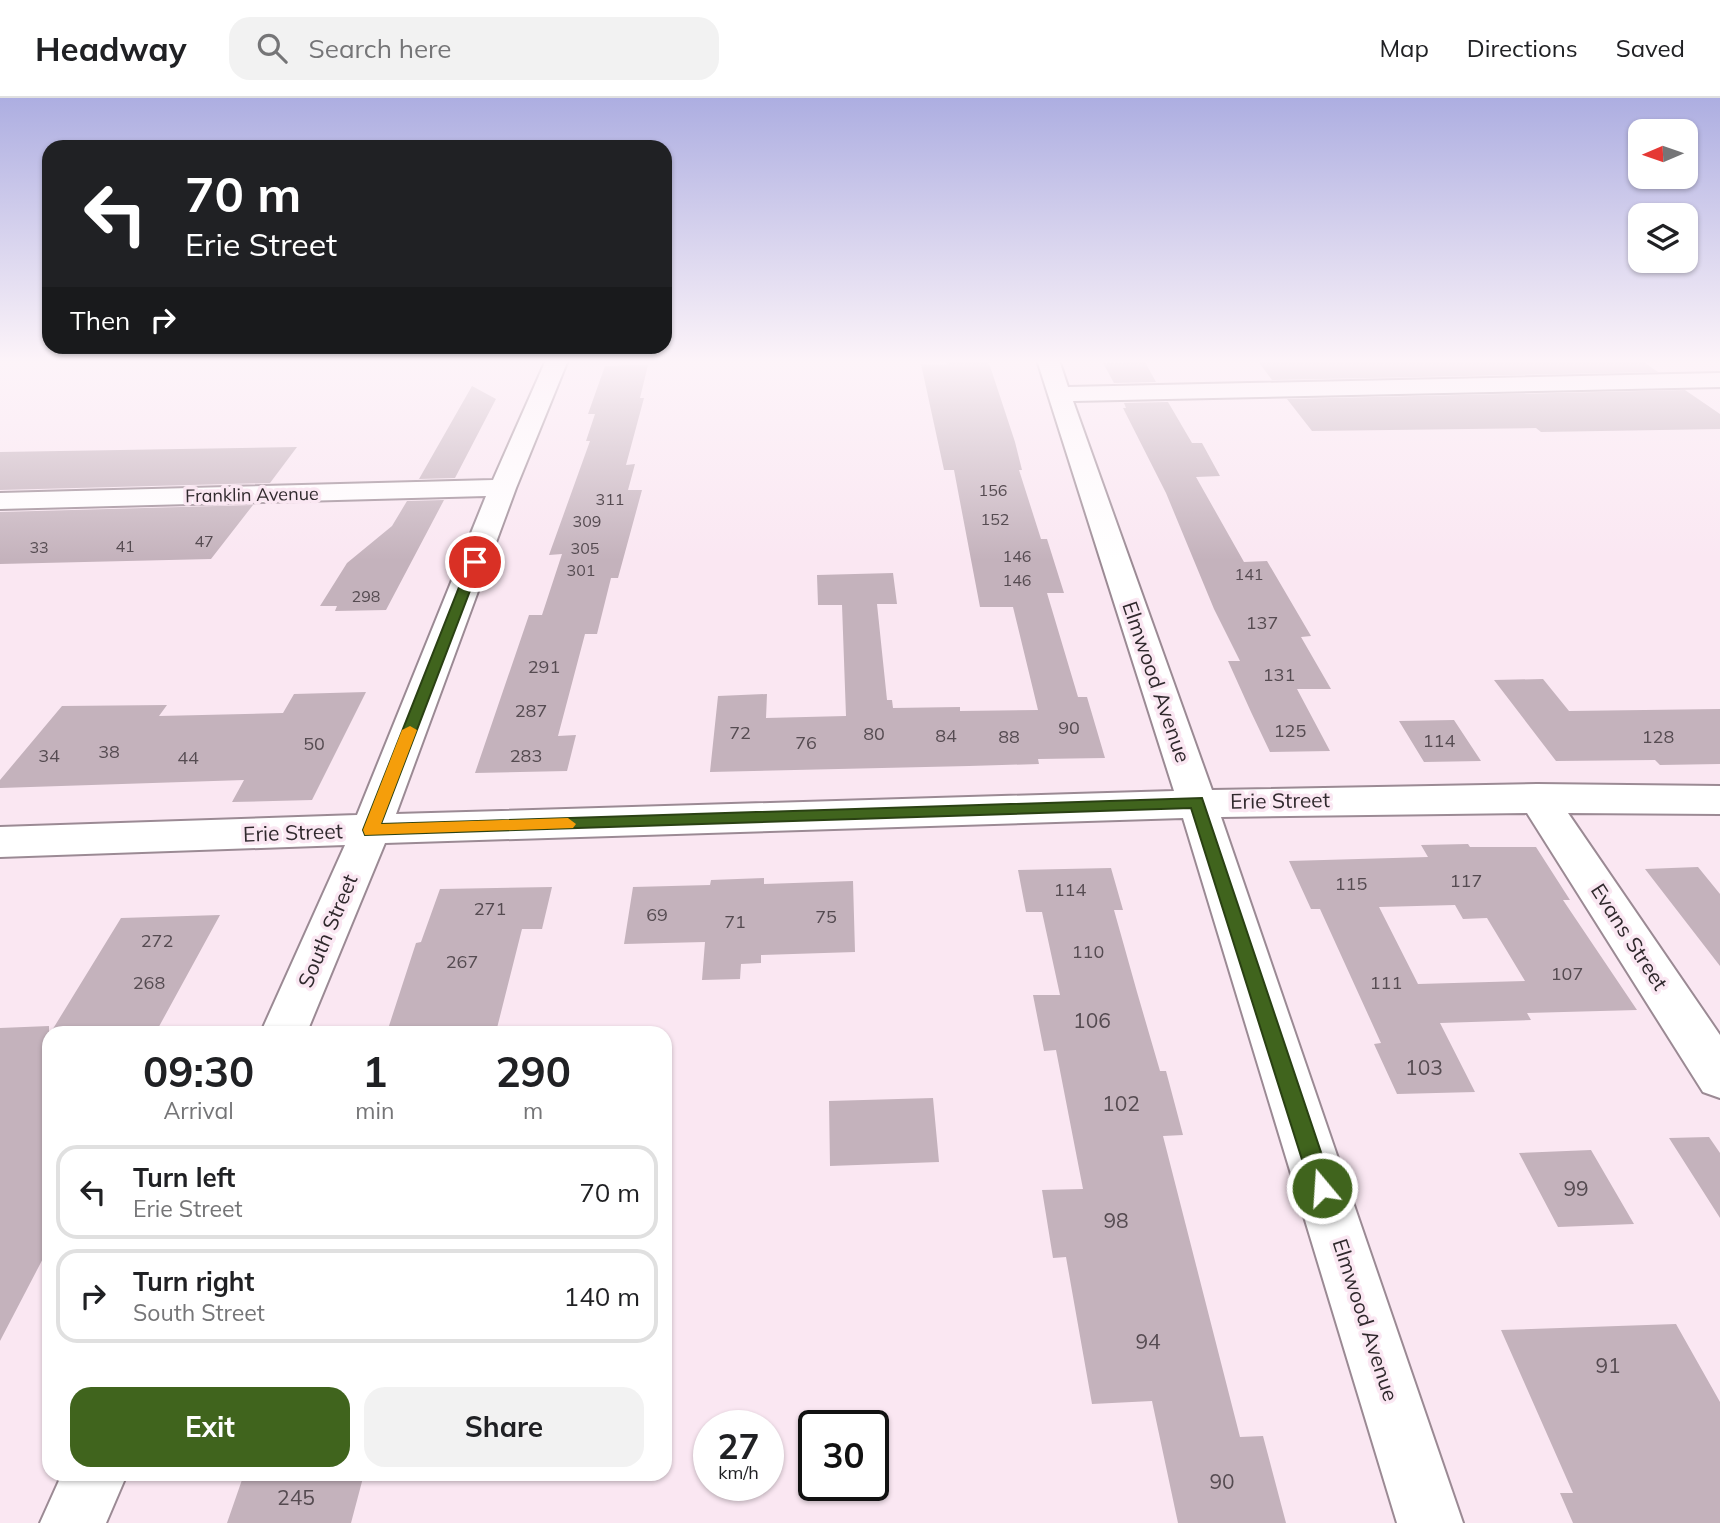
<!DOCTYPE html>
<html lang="en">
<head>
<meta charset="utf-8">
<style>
  :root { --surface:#fff; --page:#f2f2f2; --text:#202124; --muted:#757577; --line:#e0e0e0; --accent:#40641d }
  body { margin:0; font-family:Mulish,sans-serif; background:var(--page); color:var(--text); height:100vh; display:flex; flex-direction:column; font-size:26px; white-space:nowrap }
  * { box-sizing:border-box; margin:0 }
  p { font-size:23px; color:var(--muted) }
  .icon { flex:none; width:38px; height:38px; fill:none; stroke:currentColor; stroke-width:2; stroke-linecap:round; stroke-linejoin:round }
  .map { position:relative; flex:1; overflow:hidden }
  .sheet { position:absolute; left:42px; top:928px; width:630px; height:455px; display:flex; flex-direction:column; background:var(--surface); border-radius:21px; box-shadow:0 2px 5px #0004 }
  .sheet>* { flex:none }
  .hud { position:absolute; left:42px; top:42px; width:630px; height:214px; border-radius:21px; box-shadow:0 2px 5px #0004; background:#202124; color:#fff; overflow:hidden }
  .needle { width:46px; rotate:268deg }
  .buttons { position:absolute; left:1628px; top:21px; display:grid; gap:14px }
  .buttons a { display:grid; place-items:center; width:70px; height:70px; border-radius:14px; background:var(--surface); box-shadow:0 2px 5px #0004; font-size:35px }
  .speed { position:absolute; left:693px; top:1312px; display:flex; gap:14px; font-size:35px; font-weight:700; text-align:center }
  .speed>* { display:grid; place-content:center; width:91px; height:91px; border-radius:50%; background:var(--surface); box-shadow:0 2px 5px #0004; line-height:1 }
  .speed small { font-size:18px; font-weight:400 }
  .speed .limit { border:4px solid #111; border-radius:10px; background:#fff; color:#111 }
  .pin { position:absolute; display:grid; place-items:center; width:60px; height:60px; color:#fff; margin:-30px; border:4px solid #fff; border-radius:50%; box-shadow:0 2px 7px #0007 }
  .me { position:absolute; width:77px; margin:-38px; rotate:342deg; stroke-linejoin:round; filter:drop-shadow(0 0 5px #0008) }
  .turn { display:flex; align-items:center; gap:24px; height:147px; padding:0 28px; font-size:32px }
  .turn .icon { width:91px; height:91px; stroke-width:2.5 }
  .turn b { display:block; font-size:49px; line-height:60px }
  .then { display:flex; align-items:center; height:66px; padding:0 28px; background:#0003; gap:14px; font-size:26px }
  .eta { display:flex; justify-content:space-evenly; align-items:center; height:119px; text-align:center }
  .eta b { font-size:42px; font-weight:700; line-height:49px }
  .cta { display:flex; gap:14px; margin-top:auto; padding:14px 28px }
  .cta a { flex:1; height:80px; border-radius:21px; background:var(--accent); color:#fff; font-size:28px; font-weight:700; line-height:80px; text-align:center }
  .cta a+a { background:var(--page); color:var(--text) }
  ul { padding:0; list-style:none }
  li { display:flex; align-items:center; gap:21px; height:94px; margin:0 14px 10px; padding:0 14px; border:4px solid var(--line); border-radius:21px }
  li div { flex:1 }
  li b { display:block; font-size:26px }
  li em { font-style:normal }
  header { display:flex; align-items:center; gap:42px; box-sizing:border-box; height:98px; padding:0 35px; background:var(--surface); border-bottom:2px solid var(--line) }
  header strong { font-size:33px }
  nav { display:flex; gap:38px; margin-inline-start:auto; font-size:24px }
  .search { width:490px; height:63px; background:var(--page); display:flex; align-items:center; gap:18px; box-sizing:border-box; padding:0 24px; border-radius:21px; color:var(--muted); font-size:26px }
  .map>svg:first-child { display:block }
  .building { fill:#c4b2bc; fill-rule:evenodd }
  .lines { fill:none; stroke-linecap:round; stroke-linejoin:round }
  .street-casing { stroke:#9b8a94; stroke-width:4 }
  .street { fill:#fff; fill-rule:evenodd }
  .route { fill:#40641d; stroke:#2a4113; stroke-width:2 }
  .slow { fill:#f59e0b }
  .labels { text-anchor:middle; stroke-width:7; stroke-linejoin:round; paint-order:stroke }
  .far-number-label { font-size:16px; fill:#554b51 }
  .far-street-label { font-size:18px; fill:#30292d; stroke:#fae7f2 }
  .number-label { font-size:18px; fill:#554b51 }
  .street-label { font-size:21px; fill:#30292d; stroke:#fae7f2 }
  .near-number-label { font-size:21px; fill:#554b51 }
</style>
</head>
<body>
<header>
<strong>Headway</strong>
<div class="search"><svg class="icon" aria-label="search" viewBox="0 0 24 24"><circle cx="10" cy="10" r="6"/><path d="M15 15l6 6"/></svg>Search here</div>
<nav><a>Map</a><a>Directions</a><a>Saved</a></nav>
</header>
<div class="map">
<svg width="1720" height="1425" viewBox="0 0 1720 1425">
  <rect width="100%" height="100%" fill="#fae7f2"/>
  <path class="building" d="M988,262L1015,344L1022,372H1019L1041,441H1047L1064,495H1047L1078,599H1087L1105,660L1038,661L1039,666L969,668L710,674L718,598L767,596L766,620L846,618L842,507H818L817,477L893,475L897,506H877L887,602H892L893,610L960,609V613L1038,612L1013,509H980L954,372H944L921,266L947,267L946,263Z
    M1257,262H1641L1658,274L1272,282Z
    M1145,264L1156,284L1114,285L1103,265Z
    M648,267L640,300H644L626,367L635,366L628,392H642L618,480H611L597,536H585L558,638L576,637L567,673L475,675L529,517H542L562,456L549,457L590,343H586L595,316H588L605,268Z
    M472,288L496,301L455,380L419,381Z
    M1685,292L1720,316V331L1541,334L1536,330L1312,333L1287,301Z
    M1168,304L1192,345H1202L1220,378L1196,379L1244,464L1267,463L1311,538L1301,539L1331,591H1297L1330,653L1270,654L1251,614L1228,563H1240L1214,511L1166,395L1123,310H1126L1124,305Z
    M297,349L270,385L0,392V354Z
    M444,402L386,512L335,513L337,508H320L347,465L392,428L407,403Z
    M253,407L211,461L0,466V414Z
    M1543,581L1569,613L1720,611V666L1660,667L1655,662L1556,663L1494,582Z
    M366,594L312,702L232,704L244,682L0,690V682L62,608L167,607L159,618L283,615L294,596Z
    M1454,622L1481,663L1424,664L1399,623Z
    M1468,746L1470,749H1536L1570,802H1563L1637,912L1527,915L1531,922L1440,925L1475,994L1397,996L1374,946L1381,945L1320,811H1311L1289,763L1428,759L1421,747ZM1455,807L1463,821L1487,820L1525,883L1418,886L1379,809Z
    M1698,769L1720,796V868L1645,771Z
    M1111,770L1123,812H1114L1137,894L1160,973H1166L1183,1037L1163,1038L1240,1339L1263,1338L1286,1425H1178L1152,1303L1092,1306L1066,1159L1053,1160L1042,1092L1083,1091L1056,952L1044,953L1033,897H1060L1042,814H1026L1018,772Z
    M764,780V786L853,783L855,854L761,857V865L741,866L740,881L702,882L705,844L624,846L633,789L710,787L711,782Z
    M552,789L542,831H522L496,934H387L416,845L421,844L440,791Z
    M220,817L156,934H51L121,820Z
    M49,928V1149L0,1243V930Z
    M933,1000L939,1064L830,1068L829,1003Z
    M1709,1039L1720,1055V1120L1669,1040Z
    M1591,1052L1634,1126L1558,1129L1519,1055Z
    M1676,1226L1720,1304V1425H1573L1560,1395H1573L1501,1232Z
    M244,1376H364L351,1425H227Z"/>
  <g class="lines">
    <defs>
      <path id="street" d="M546,262H568L516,390L396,716L1174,693L1037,262H1059L1068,289L1720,275V289L1073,303L1212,692L1537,686L1720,688V716L1568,715L1720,937V1000L1703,994L1527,715L1221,719L1463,1425H1397L1183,720L385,745L307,934H261L345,747L0,759V729L357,717L486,398L0,411V395L493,382Z
        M62,1376H127L106,1425H40Z"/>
    </defs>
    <use href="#street" class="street-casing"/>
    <use href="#street" class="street"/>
  </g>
  <linearGradient id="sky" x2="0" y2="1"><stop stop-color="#adaee1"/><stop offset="0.57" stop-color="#fdf4f9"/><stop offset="1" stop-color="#fdf4f9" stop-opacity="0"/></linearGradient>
  <rect width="1720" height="462" fill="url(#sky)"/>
  <path class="route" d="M475,460L481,464L381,726L1202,700L1333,1090L1330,1098L1322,1101L1314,1098L1311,1090L1191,710L365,737L363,732L469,464Z"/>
  <path class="slow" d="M410,628L417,632L381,726L568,720L576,726L573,730L365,737L363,732L402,632Z"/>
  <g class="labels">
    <g class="far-number-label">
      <text x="993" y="398">156</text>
      <text x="610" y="407">311</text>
      <text x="995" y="427">152</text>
      <text x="587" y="429">309</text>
      <text x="204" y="449">47</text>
      <text x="125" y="454">41</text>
      <text x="39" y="455">33</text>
      <text x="585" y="456">305</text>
      <text x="1017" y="464">146</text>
      <text x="581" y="478">301</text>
      <text x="1249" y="482">141</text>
      <text x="1017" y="488">146</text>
      <text x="366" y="504">298</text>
    </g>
    <g class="far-street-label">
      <text transform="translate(252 397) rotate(-1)" y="6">Franklin Avenue</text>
    </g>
    <g class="number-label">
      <text x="1262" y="531">137</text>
      <text x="544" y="575">291</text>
      <text x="1279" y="583">131</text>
      <text x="531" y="619">287</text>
      <text x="1069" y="636">90</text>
      <text x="1290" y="639">125</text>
      <text x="740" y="641">72</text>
      <text x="874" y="642">80</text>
      <text x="946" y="644">84</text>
      <text x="1009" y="645">88</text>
      <text x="1658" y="645">128</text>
      <text x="1439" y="649">114</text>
      <text x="806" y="651">76</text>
      <text x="314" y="652">50</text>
      <text x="109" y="660">38</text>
      <text x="49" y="664">34</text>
      <text x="526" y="664">283</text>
      <text x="188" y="666">44</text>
      <text x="1466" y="789">117</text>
      <text x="1351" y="792">115</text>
      <text x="1070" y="798">114</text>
      <text x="490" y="817">271</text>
      <text x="657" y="823">69</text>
      <text x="826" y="825">75</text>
      <text x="735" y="830">71</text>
      <text x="157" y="849">272</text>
      <text x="1088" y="860">110</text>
      <text x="462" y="870">267</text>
      <text x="1567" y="882">107</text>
      <text x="149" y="891">268</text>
      <text x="1386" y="891">111</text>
    </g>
    <g class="street-label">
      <text transform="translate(1156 584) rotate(71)" y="7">Elmwood Avenue</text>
      <text transform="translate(1280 703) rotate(-1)" y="7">Erie Street</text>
      <text transform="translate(293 735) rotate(-2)" y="7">Erie Street</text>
      <text transform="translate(328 833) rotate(-67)" y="7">South Street</text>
      <text transform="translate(1629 839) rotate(57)" y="7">Evans Street</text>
      <text transform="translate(1365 1222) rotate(72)" y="7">Elmwood Avenue</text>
    </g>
    <g class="near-number-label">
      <text x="1092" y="930">106</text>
      <text x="1424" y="977">103</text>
      <text x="1121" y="1013">102</text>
      <text x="1576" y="1098">99</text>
      <text x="1116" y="1130">98</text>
      <text x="1148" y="1251">94</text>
      <text x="1608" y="1275">91</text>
      <text x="1222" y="1391">90</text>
      <text x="296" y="1407">245</text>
    </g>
  </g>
</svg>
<div class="buttons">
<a><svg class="needle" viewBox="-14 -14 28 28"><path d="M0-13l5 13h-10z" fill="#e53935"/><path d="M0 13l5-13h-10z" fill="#757577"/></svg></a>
<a><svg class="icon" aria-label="layers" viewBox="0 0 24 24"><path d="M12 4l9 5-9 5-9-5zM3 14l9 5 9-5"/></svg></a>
</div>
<div class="speed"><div>27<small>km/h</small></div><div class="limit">30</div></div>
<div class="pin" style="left:475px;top:464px;background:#d93025"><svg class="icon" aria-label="arrive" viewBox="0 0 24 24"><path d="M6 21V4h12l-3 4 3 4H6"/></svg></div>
<svg class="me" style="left:1322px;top:1090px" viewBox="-20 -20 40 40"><circle r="17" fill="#40641d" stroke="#fff" stroke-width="3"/><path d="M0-11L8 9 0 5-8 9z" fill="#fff"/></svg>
<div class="hud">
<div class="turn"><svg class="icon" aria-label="left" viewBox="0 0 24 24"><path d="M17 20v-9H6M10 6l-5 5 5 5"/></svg><div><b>70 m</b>Erie Street</div></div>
<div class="then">Then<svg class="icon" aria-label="right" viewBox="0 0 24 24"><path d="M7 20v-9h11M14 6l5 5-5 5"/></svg></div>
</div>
<section class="sheet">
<div class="eta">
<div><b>09:30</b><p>Arrival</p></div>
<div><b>1</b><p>min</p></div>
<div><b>290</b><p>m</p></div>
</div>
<ul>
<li><svg class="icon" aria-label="left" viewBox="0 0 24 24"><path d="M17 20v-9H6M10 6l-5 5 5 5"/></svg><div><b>Turn left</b><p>Erie Street</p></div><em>70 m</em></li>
<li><svg class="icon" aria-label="right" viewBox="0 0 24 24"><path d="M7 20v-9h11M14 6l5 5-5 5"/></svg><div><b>Turn right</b><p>South Street</p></div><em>140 m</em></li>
</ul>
<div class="cta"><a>Exit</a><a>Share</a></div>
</section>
</div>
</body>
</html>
